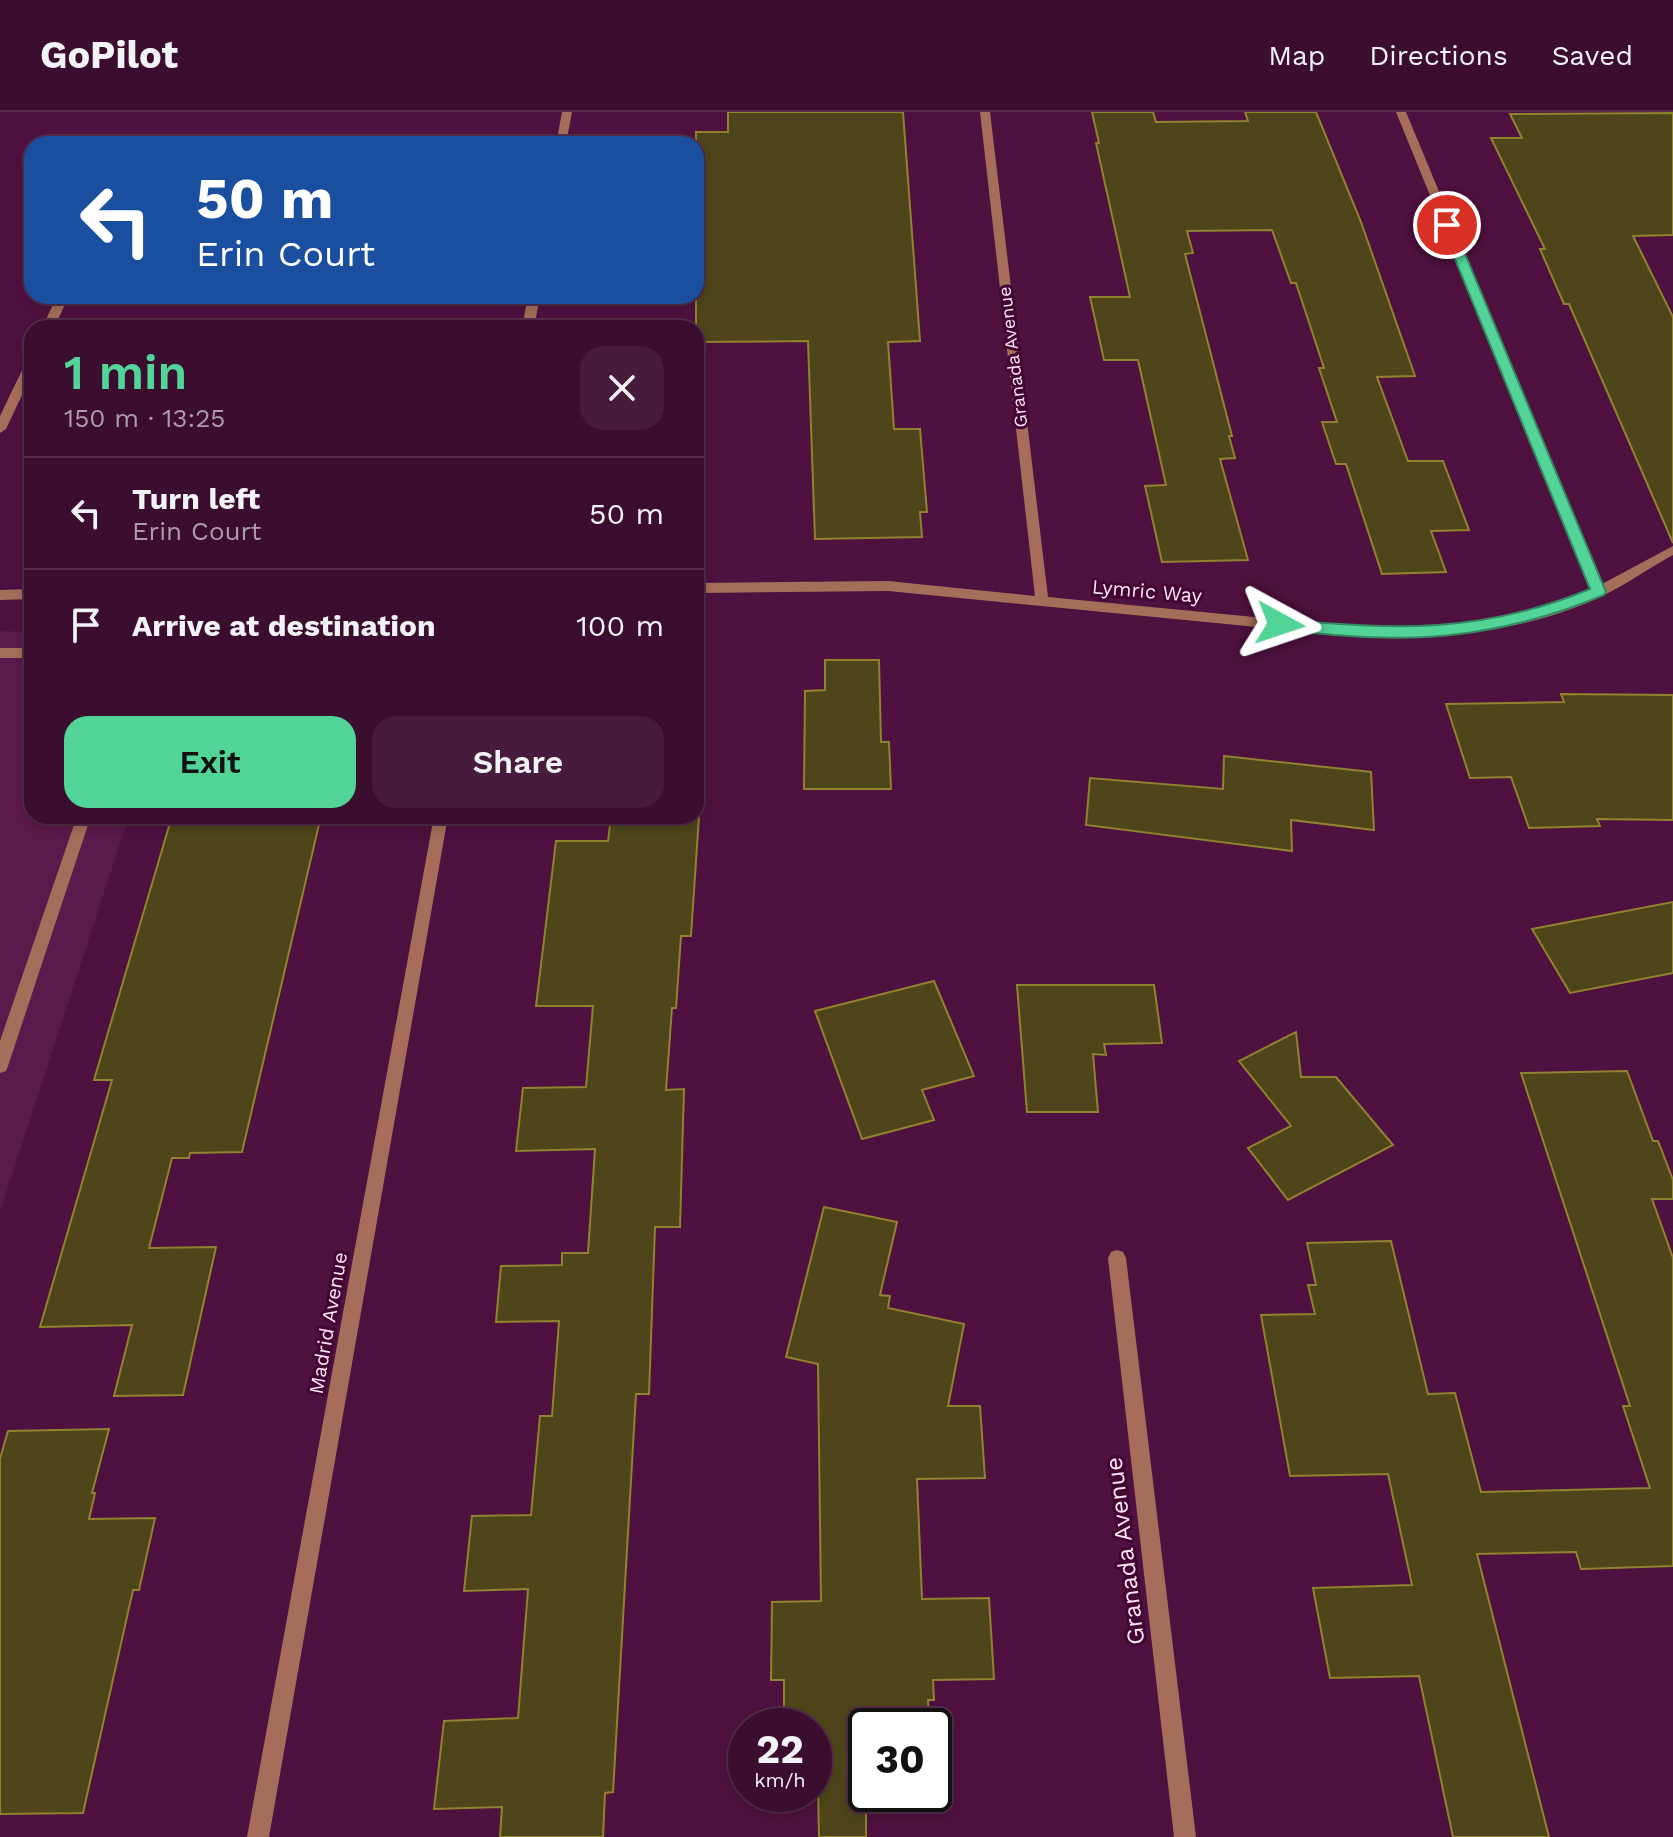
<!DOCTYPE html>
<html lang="en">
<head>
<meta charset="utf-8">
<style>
  :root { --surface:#3b0d2f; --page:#461b3b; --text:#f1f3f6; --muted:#ac9caa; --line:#542d4b; --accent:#52d397 }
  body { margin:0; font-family:"Work Sans",sans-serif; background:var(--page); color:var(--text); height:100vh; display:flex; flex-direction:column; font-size:30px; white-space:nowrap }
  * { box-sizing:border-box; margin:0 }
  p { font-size:26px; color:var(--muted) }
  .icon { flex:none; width:44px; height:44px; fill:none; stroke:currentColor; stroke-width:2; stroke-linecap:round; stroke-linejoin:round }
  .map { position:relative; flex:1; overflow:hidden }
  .sheet { position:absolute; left:24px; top:208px; width:680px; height:504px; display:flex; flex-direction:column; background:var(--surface); border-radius:24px; box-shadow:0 4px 12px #0003,0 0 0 2px var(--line) }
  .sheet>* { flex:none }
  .guide { position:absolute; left:24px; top:24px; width:680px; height:168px; border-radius:24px; box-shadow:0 4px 12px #0003,0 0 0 2px var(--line); background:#1a4fa0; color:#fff; overflow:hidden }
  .speed { position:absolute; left:728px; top:1596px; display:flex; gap:16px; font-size:40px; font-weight:700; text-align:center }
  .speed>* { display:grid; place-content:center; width:104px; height:104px; border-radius:50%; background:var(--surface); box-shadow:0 4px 12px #0003,0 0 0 2px var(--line); line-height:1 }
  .speed small { font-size:20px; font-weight:400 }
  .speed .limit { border:4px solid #111; border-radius:12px; background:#fff; color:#111 }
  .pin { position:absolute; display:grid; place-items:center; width:68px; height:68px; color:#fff; margin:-34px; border:4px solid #fff; border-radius:50%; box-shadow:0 2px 8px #0007 }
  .me { position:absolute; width:88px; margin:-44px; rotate:95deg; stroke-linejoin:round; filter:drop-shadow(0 0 6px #0008) }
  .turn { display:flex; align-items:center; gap:28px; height:168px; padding:0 40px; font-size:36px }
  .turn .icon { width:104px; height:104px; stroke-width:2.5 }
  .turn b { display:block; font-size:56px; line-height:68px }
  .round { display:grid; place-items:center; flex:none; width:84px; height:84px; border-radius:24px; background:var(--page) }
  .head { display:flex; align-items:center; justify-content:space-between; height:136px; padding:0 40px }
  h1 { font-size:48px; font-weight:600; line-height:60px; color:var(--accent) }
  .button { display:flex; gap:16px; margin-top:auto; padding:16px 40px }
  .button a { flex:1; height:92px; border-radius:24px; background:var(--accent); color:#111; font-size:32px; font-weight:600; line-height:92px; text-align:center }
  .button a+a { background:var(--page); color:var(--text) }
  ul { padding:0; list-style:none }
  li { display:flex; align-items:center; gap:24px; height:112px; padding:0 40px; border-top:2px solid var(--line) }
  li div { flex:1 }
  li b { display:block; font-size:30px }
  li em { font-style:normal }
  header { display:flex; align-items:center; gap:48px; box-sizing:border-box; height:112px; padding:0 40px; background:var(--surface); border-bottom:2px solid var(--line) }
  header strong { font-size:38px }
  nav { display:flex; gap:44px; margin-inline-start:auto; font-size:28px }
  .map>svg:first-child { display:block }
  .built { fill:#5c194b }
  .building { fill:#4e461a; stroke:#91832d; stroke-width:2 }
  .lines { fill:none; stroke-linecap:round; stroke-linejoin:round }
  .lane { fill:#a66e5a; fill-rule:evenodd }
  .street { fill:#a66e5a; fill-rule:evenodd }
  .route { fill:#52d397; stroke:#358962; stroke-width:2 }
  .labels { text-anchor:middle; stroke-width:6; stroke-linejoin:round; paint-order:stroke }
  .far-street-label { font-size:18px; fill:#fee6f5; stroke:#430534 }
  .street-label { font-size:20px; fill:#fee6f5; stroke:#430534 }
  .near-street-label { font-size:24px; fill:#fee6f5; stroke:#430534 }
</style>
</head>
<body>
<header>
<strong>GoPilot</strong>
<nav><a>Map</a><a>Directions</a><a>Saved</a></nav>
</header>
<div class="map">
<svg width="1673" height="1725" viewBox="0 0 1673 1725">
  <rect width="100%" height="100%" fill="#4f113f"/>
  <path class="built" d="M0,519L32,520V704H129L0,1100Z"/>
  <path class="building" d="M728,0H903L920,229L888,230L894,317H920L927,400H920L922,425L815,427L808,229L696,230V20H728Z
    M1092,0H1153L1156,10L1248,9L1245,0H1316L1361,110L1415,264L1377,265L1408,349H1443L1469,418L1431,419L1446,460L1382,462L1346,352H1336L1322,310H1337L1319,256H1324L1296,171H1291L1272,118L1187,119L1193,141L1185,142L1232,324H1229L1235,346L1220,347L1248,448L1162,450L1145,374L1166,373L1138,248H1104L1090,185H1130L1096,31H1099Z
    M1673,1V123L1633,124L1673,205V431L1569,192H1564L1540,137H1545L1491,26H1522L1510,2Z
    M825,548H879L881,630H889L891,677H804L805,579L825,578Z
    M1561,582L1673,583V708L1597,707L1600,714L1529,716L1511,665L1470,666L1446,592L1564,590Z
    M1224,644L1371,660L1374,718L1291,708L1292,739L1086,713L1090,666L1223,677Z
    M172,704H321L242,1040L190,1041L189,1046H172L149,1136L216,1135L183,1283L114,1284L132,1213L40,1215L112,968H94Z
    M611,704H699L691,824H681L676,896H672L666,978L684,977L680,1115H655L649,1282H636L613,1680L605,1681L603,1725H500L502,1695L434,1697L444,1609L518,1606L528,1477L464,1479L472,1404L531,1403L540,1304H552L559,1209L496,1210L501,1154L562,1153V1141H588L595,1037L516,1039L523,976L586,975L593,894H536L556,729H608Z
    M1673,790V861L1570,881L1532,817Z
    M934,869L974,964L922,978L934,1008L862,1027L815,899Z
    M1017,873H1154L1162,931L1104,932L1106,943L1093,942L1098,1000H1027Z
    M1296,920L1301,965H1336L1393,1033L1288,1088L1248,1036L1291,1014L1239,949Z
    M1627,959L1653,1029H1658L1673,1068V1087H1652L1673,1146V1454L1581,1457L1576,1440L1477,1442L1549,1725H1453L1419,1564L1330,1566L1313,1476L1412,1473L1388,1362L1290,1364L1261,1203L1315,1202L1308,1173H1316L1307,1131L1391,1129L1428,1282L1455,1281L1481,1380L1650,1376L1623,1294H1630L1521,961Z
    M824,1095L897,1110L880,1183L890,1184L888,1196L964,1212L948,1294H980L985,1366L917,1367L922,1487L989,1486L994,1567L933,1568L934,1588H928L929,1614H866V1725H819L818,1673H814V1614H784V1568H771L772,1490L821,1489L818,1252L786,1245Z
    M109,1317L92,1381H95L89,1407L155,1406L139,1478H133L83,1701L0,1702V1347L8,1319Z"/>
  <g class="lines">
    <path class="lane" d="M0,536H32V546H0Z
      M77,704H91L8,954L6,959L0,961V929Z"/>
    <path class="street" d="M562,0H572L566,32H556Z
      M980,0H990L1048,485L1369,516C1446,515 1520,509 1591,478L1396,0H1406L1602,472L1673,434V443C1649,456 1627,472 1604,483C1531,519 1449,525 1369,526L888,479L696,481V471L888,469L1035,484Z
      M57,184H69L54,216H42Z
      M528,184H540L534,216H522Z
      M32,246V262L6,317L0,321V304L26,250Z
      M32,477V487L0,488V478Z
      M434,704H448L269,1725H247Z
      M1117,1138L1123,1140L1126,1146L1196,1725H1174L1108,1146L1111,1140Z"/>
  </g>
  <path class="route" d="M1447,109L1453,113L1606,480L1604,483C1515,520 1432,532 1335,523C1316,521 1294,521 1275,516L1273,512L1280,507C1395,518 1481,522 1590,477L1441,113Z"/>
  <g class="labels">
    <g class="far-street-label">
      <text transform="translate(1013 245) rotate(-97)" y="6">Granada Avenue</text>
    </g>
    <g class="street-label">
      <text transform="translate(1147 479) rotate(5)" y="7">Lymric Way</text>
      <text transform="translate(328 1211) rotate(-80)" y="7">Madrid Avenue</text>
    </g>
    <g class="near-street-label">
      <text transform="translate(1125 1439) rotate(-97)" y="8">Granada Avenue</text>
    </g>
  </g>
</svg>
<div class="speed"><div>22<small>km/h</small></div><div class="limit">30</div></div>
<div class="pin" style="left:1447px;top:113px;background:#d93025"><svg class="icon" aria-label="arrive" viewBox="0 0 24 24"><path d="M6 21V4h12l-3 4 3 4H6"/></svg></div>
<svg class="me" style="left:1280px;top:512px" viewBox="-20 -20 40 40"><path d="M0-17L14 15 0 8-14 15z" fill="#52d397" stroke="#fff" stroke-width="4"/></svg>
<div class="guide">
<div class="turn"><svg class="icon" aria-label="left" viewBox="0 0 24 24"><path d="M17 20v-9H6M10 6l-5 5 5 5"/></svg><div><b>50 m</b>Erin Court</div></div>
</div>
<section class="sheet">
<div class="head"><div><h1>1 min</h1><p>150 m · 13:25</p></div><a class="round"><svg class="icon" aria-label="close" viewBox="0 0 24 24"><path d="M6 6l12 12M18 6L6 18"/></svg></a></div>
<ul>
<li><svg class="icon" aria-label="left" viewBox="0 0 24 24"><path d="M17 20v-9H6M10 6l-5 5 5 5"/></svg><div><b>Turn left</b><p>Erin Court</p></div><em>50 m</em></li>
<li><svg class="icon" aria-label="arrive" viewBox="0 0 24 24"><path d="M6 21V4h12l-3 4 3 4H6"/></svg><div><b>Arrive at destination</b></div><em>100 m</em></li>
</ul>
<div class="button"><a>Exit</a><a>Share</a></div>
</section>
</div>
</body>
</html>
